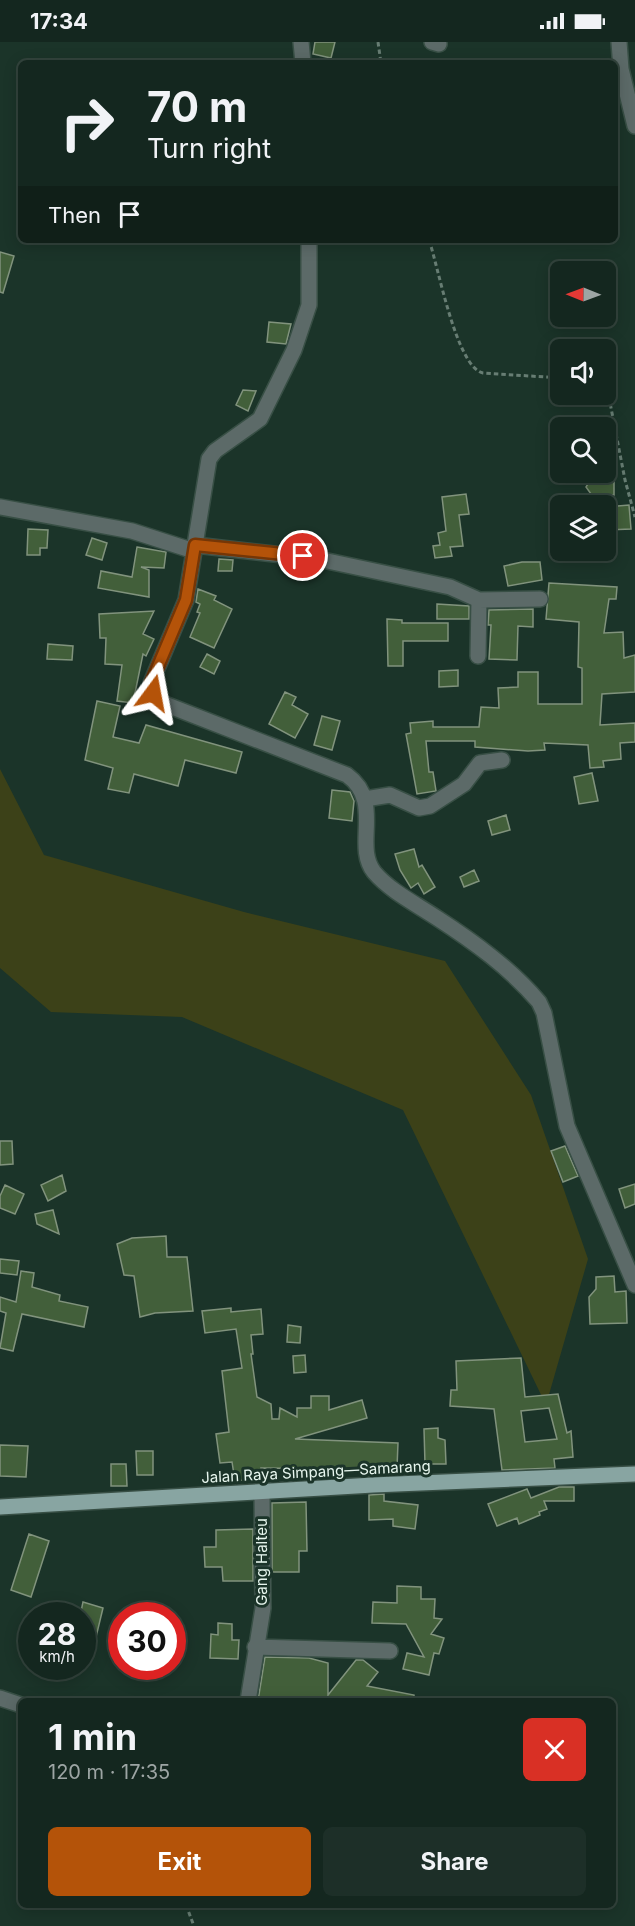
<!DOCTYPE html>
<html lang="en">
<head>
<meta charset="utf-8">
<style>
  :root { --surface:#14271f; --page:#1d2f28; --text:#f1f3f6; --muted:#9da5a4; --line:#33443d; --accent:#b45309 }
  body { margin:0; font-family:Inter,sans-serif; background:var(--page); color:var(--text); height:100vh; display:flex; flex-direction:column; font-size:22px; white-space:nowrap }
  * { box-sizing:border-box; margin:0 }
  p { font-size:20px; color:var(--muted) }
  .icon { flex:none; width:33px; height:33px; fill:none; stroke:currentColor; stroke-width:2; stroke-linecap:round; stroke-linejoin:round }
  .map { position:relative; flex:1; overflow:hidden }
  .side { position:absolute; left:18px; top:1656px; width:598px; height:210px; display:flex; flex-direction:column; background:var(--surface); border-radius:9px; box-shadow:0 3px 15px #0003,0 0 0 2px var(--line) }
  .side>* { flex:none }
  .guide { position:absolute; left:18px; top:18px; width:600px; height:183px; border-radius:9px; box-shadow:0 3px 15px #0003,0 0 0 2px var(--line); background:#14271f; color:var(--text); overflow:hidden }
  .needle { width:39px; rotate:271deg }
  .fabs { position:absolute; left:550px; top:219px; display:grid; gap:12px }
  .fabs a { display:grid; place-items:center; width:66px; height:66px; border-radius:9px; background:var(--surface); box-shadow:0 3px 15px #0003,0 0 0 2px var(--line); font-size:30px }
  .speed { position:absolute; left:18px; top:1560px; display:flex; gap:12px; font-size:30px; font-weight:700; text-align:center }
  .speed>* { display:grid; place-content:center; width:78px; height:78px; border-radius:50%; background:var(--surface); box-shadow:0 3px 15px #0003,0 0 0 2px var(--line); line-height:1 }
  .speed small { font-size:15px; font-weight:400 }
  .speed .limit { border:9px solid #d22; background:#fff; color:#111 }
  .pin { position:absolute; display:grid; place-items:center; width:51px; height:51px; color:#fff; margin:-26px; border:3px solid #fff; border-radius:50%; box-shadow:0 2px 6px #0007 }
  .me { position:absolute; width:66px; margin:-33px; rotate:13deg; stroke-linejoin:round; filter:drop-shadow(0 0 4px #0008) }
  .turn { display:flex; align-items:center; gap:21px; height:126px; padding:0 30px; font-size:27px }
  .turn .icon { width:78px; height:78px; stroke-width:2.5 }
  .turn b { display:block; font-size:42px; line-height:51px }
  .then { display:flex; align-items:center; height:57px; padding:0 30px; background:#0003; gap:12px; font-size:22px }
  .round { display:grid; place-items:center; flex:none; width:63px; height:63px; border-radius:9px; background:var(--page) }
  .overview { display:flex; align-items:center; justify-content:space-between; height:102px; padding:0 30px }
  h1 { font-size:36px; font-weight:700; line-height:45px }
  .action { display:flex; gap:12px; margin-top:auto; padding:12px 30px }
  .action a { flex:1; height:69px; border-radius:9px; background:var(--accent); color:#fff; font-size:24px; font-weight:700; line-height:69px; text-align:center }
  .action a+a { background:var(--page); color:var(--text) }
  .status { display:flex; justify-content:space-between; align-items:center; height:42px; padding:0 30px; background:var(--surface); direction:ltr }
  .status svg { height:16px; fill:currentColor }
  .map>svg:first-child { display:block }
  .green { fill:#3c4118 }
  .building { fill:#425f3a; stroke:#81937d; stroke-width:1.5; fill-rule:evenodd }
  .lines { fill:none; stroke-linecap:round; stroke-linejoin:round }
  .minor-casing { stroke:#384f45; stroke-width:18 }
  .major-casing { stroke:#384f45; stroke-width:18 }
  .path { stroke:#677d73; stroke-width:3; stroke-dasharray:4.5 3; stroke-linecap:butt }
  .minor { stroke:#5c6a68; stroke-width:15 }
  .major { stroke:#88a5a2; stroke-width:15 }
  .route-casing { stroke:#753606; stroke-width:15 }
  .route { stroke:#b45309; stroke-width:10 }
  .labels { text-anchor:middle; stroke-width:6; stroke-linejoin:round; paint-order:stroke }
  .street-label { font-size:15px; fill:#e7f6ee; stroke:#1b3429 }
</style>
</head>
<body>
<div class="status"><b>17:34</b><svg viewBox="0 0 49 12"><path d="M0 12V9h3v3zM5 12V6h3v6zM10 12V3h3v9zM15 12V0h3v12zM26 1h20v11H26zM47 4h2v5h-2z"/></svg></div>
<div class="map">
<svg width="635" height="1884" viewBox="0 0 635 1884">
  <rect width="100%" height="100%" fill="#1b3429"/>
  <path class="green" d="M0,727L44,813L244,870L445,919L531,1053L588,1217L546,1363L403,1068L182,975L51,970L0,926Z"/>
  <path class="building" d="M315,0H335L331,16L313,12Z
    M0,210L14,214L3,251L0,250Z
    M269,280L291,282L286,302L267,300Z
    M243,348L256,349L248,369L236,363Z
    M591,437L614,438V453L591,452L586,445Z
    M466,452L469,472L459,473L463,504L450,505L452,514L435,516L433,504L440,503L438,491L446,489L442,455Z
    M629,463L631,487L606,488V465Z
    M28,487L48,488L47,506H40V513H27Z
    M92,496L107,501L102,518L86,513Z
    M137,505L166,510L164,526L141,525L149,528V555L98,546L101,529L132,535Z
    M219,517L233,518L232,529H218Z
    M522,520H540L542,538L508,544L504,524Z
    M549,541L617,545L616,557H609L604,591L623,590L624,616L635,613V650L602,652L600,683L635,681V700L620,701L621,717L603,719L604,725L590,726L588,703L544,701L545,708L528,709L475,705V699H426L429,730H433L436,749L417,752L406,692L411,691L410,681L433,679V685H479L481,665L499,666L498,646L518,645V630H538V662H582V626L578,625L579,580L546,577Z
    M198,547L216,554L214,558L232,567L214,606L190,595L200,571L197,570L200,562L196,560Z
    M437,562L469,564V577H437Z
    M533,567V585L518,584L517,618L489,617L491,583H488L489,568Z
    M154,569L143,592L154,597L146,614L143,612L133,661L117,659L122,623L105,622L106,596H100L99,572Z
    M387,577L402,578V581H448V599H403V624H388Z
    M48,602L73,604L72,618L47,617Z
    M207,612L220,619L214,632L200,625Z
    M458,628V644L439,645V629Z
    M285,650L296,655L292,663L308,672L295,696L269,682Z
    M97,659L120,664L113,695L139,701L146,683L242,710L236,731L185,718L178,744L134,732L129,751L108,747L113,726L85,718Z
    M322,674L340,679L332,708L314,703Z
    M592,731L598,759L579,762L574,735Z
    M332,748L350,750L354,759L352,779L329,776Z
    M506,773L510,788L492,793L488,779Z
    M414,807L419,825L422,823L435,845L424,852L418,841L411,846L400,828L395,812Z
    M474,828L479,839L464,845L460,835Z
    M0,1099H12L13,1122L0,1123Z
    M565,1104L578,1134L563,1140L551,1109Z
    M62,1133L66,1149L48,1159L41,1143Z
    M635,1142V1162L625,1166L619,1147Z
    M5,1143L24,1152L15,1172L0,1166V1154Z
    M53,1168L59,1192L37,1182L35,1172Z
    M166,1194L167,1215H187L193,1269L155,1271L140,1275L134,1234L124,1233L117,1202L132,1196Z
    M0,1217L19,1219L17,1233L0,1231Z
    M21,1229L34,1231L32,1245L60,1253L59,1259L88,1265L84,1285L22,1272L13,1309L0,1306L6,1271L0,1269V1255L16,1260Z
    M614,1234L615,1250L626,1249L627,1281L590,1282L589,1255L596,1247V1235Z
    M231,1266V1270L261,1267L263,1292L251,1293L253,1312H251L257,1355L271,1362L272,1377H279L280,1366L297,1375V1366H311V1354H329V1368L362,1358L367,1376L295,1397L398,1401L397,1426L386,1425V1433L363,1434L364,1430L340,1427L261,1426L262,1436L235,1439L232,1420L220,1421L216,1392L229,1390L222,1329L242,1326L236,1287L205,1291L202,1269Z
    M288,1283L301,1285L300,1301L287,1300Z
    M305,1313L306,1330L294,1331L293,1314Z
    M521,1316L525,1355L558,1352L567,1391L571,1389L573,1415L554,1417L555,1426L502,1428L494,1367L450,1364L451,1348H457L456,1319ZM549,1366L557,1397L525,1400L521,1369Z
    M438,1386V1396L445,1398L446,1422H425L424,1387Z
    M0,1403L28,1404L26,1435L0,1434Z
    M136,1409H153V1433H137Z
    M111,1422H126L127,1444H111Z
    M559,1445H574V1459H544L547,1467L539,1470L540,1473L519,1482L517,1476L497,1484L488,1462L527,1447L531,1456Z
    M384,1452V1459L418,1463L415,1487L393,1484V1477L369,1478V1453Z
    M306,1460L307,1509H299V1530H272V1461Z
    M253,1487V1539H223L222,1525H205L204,1505H216V1488Z
    M29,1492L49,1499L31,1555L11,1548Z
    M397,1544L421,1545V1557H435L434,1576L442,1577L431,1592L444,1596L439,1612L434,1611L429,1633L403,1627L407,1611L424,1615L406,1582L372,1581L373,1560L397,1561Z
    M83,1560L103,1566L96,1595L82,1592L80,1574Z
    M218,1581L232,1582V1598H239L238,1617L210,1616L211,1592L218,1593Z
    M265,1615L309,1616L328,1621V1653L356,1618H363L378,1630L367,1644L414,1653V1659H258Z"/>
  <g class="lines">
    <defs>
      <path id="minor" d="M301,0L303,21
        M432,0L439,2
        M619,0L621,27L635,84
        M0,465L132,489L194,509L186,558L151,641L152,651L162,661L347,733C384,760 353,803 374,830C390,849 416,862 437,876C474,900 510,926 539,960L544,971L567,1084L635,1243
        M195,503L318,517L450,545L479,558L478,614
        M194,509L209,417L215,409L260,377L294,308L309,263V198
        M479,558L540,557
        M365,757L390,753L419,766L430,764L464,742L480,721L502,718
        M255,1605L390,1609
        M0,1656L21,1663
        M248,1659L263,1566L262,1451"/>
      <path id="major" d="M0,1465L373,1443L635,1432"/>
    </defs>
    <use href="#minor" class="minor-casing"/>
    <use href="#major" class="major-casing"/>
    <path class="path" d="M378,0L381,21
      M429,198C438,223 456,325 483,331L561,336
      M606,340L625,438L635,475
      M186,1863L194,1884"/>
    <use href="#minor" class="minor"/>
    <use href="#major" class="major"/>
  </g>
  <g class="lines">
    <defs>
      <path id="route" d="M153,651L151,641L186,558L195,503L303,514"/>
    </defs>
    <use href="#route" class="route-casing"/>
    <use href="#route" class="route"/>
  </g>
  <g class="labels">
    <g class="street-label">
      <text transform="translate(316 1430) rotate(-3)" y="5">Jalan Raya Simpang—Samarang</text>
      <text transform="translate(262 1520) rotate(-90)" y="5">Gang Halteu</text>
    </g>
  </g>
</svg>
<div class="fabs">
<a><svg class="needle" viewBox="-14 -14 28 28"><path d="M0-13l5 13h-10z" fill="#e53935"/><path d="M0 13l5-13h-10z" fill="#9da5a4"/></svg></a>
<a><svg class="icon" aria-label="sound" viewBox="0 0 24 24"><path d="M4 9h4l5-4v14l-5-4H4zM17 9q2 3 0 6"/></svg></a>
<a><svg class="icon" aria-label="search" viewBox="0 0 24 24"><circle cx="10" cy="10" r="6"/><path d="M15 15l6 6"/></svg></a>
<a><svg class="icon" aria-label="layers" viewBox="0 0 24 24"><path d="M12 4l9 5-9 5-9-5zM3 14l9 5 9-5"/></svg></a>
</div>
<div class="speed"><div>28<small>km/h</small></div><div class="limit">30</div></div>
<div class="pin" style="left:303px;top:514px;background:#d93025"><svg class="icon" aria-label="arrive" viewBox="0 0 24 24"><path d="M6 21V4h12l-3 4 3 4H6"/></svg></div>
<svg class="me" style="left:153px;top:651px" viewBox="-20 -20 40 40"><path d="M0-17L14 15 0 8-14 15z" fill="#b45309" stroke="#fff" stroke-width="4"/></svg>
<div class="guide">
<div class="turn"><svg class="icon" aria-label="right" viewBox="0 0 24 24"><path d="M7 20v-9h11M14 6l5 5-5 5"/></svg><div><b>70 m</b>Turn right</div></div>
<div class="then">Then<svg class="icon" aria-label="arrive" viewBox="0 0 24 24"><path d="M6 21V4h12l-3 4 3 4H6"/></svg></div>
</div>
<section class="side">
<div class="overview"><div><h1>1 min</h1><p>120 m · 17:35</p></div><a class="round" style="background:#d93025;color:#fff"><svg class="icon" aria-label="close" viewBox="0 0 24 24"><path d="M6 6l12 12M18 6L6 18"/></svg></a></div>
<div class="action"><a>Exit</a><a>Share</a></div>
</section>
</div>
</body>
</html>
